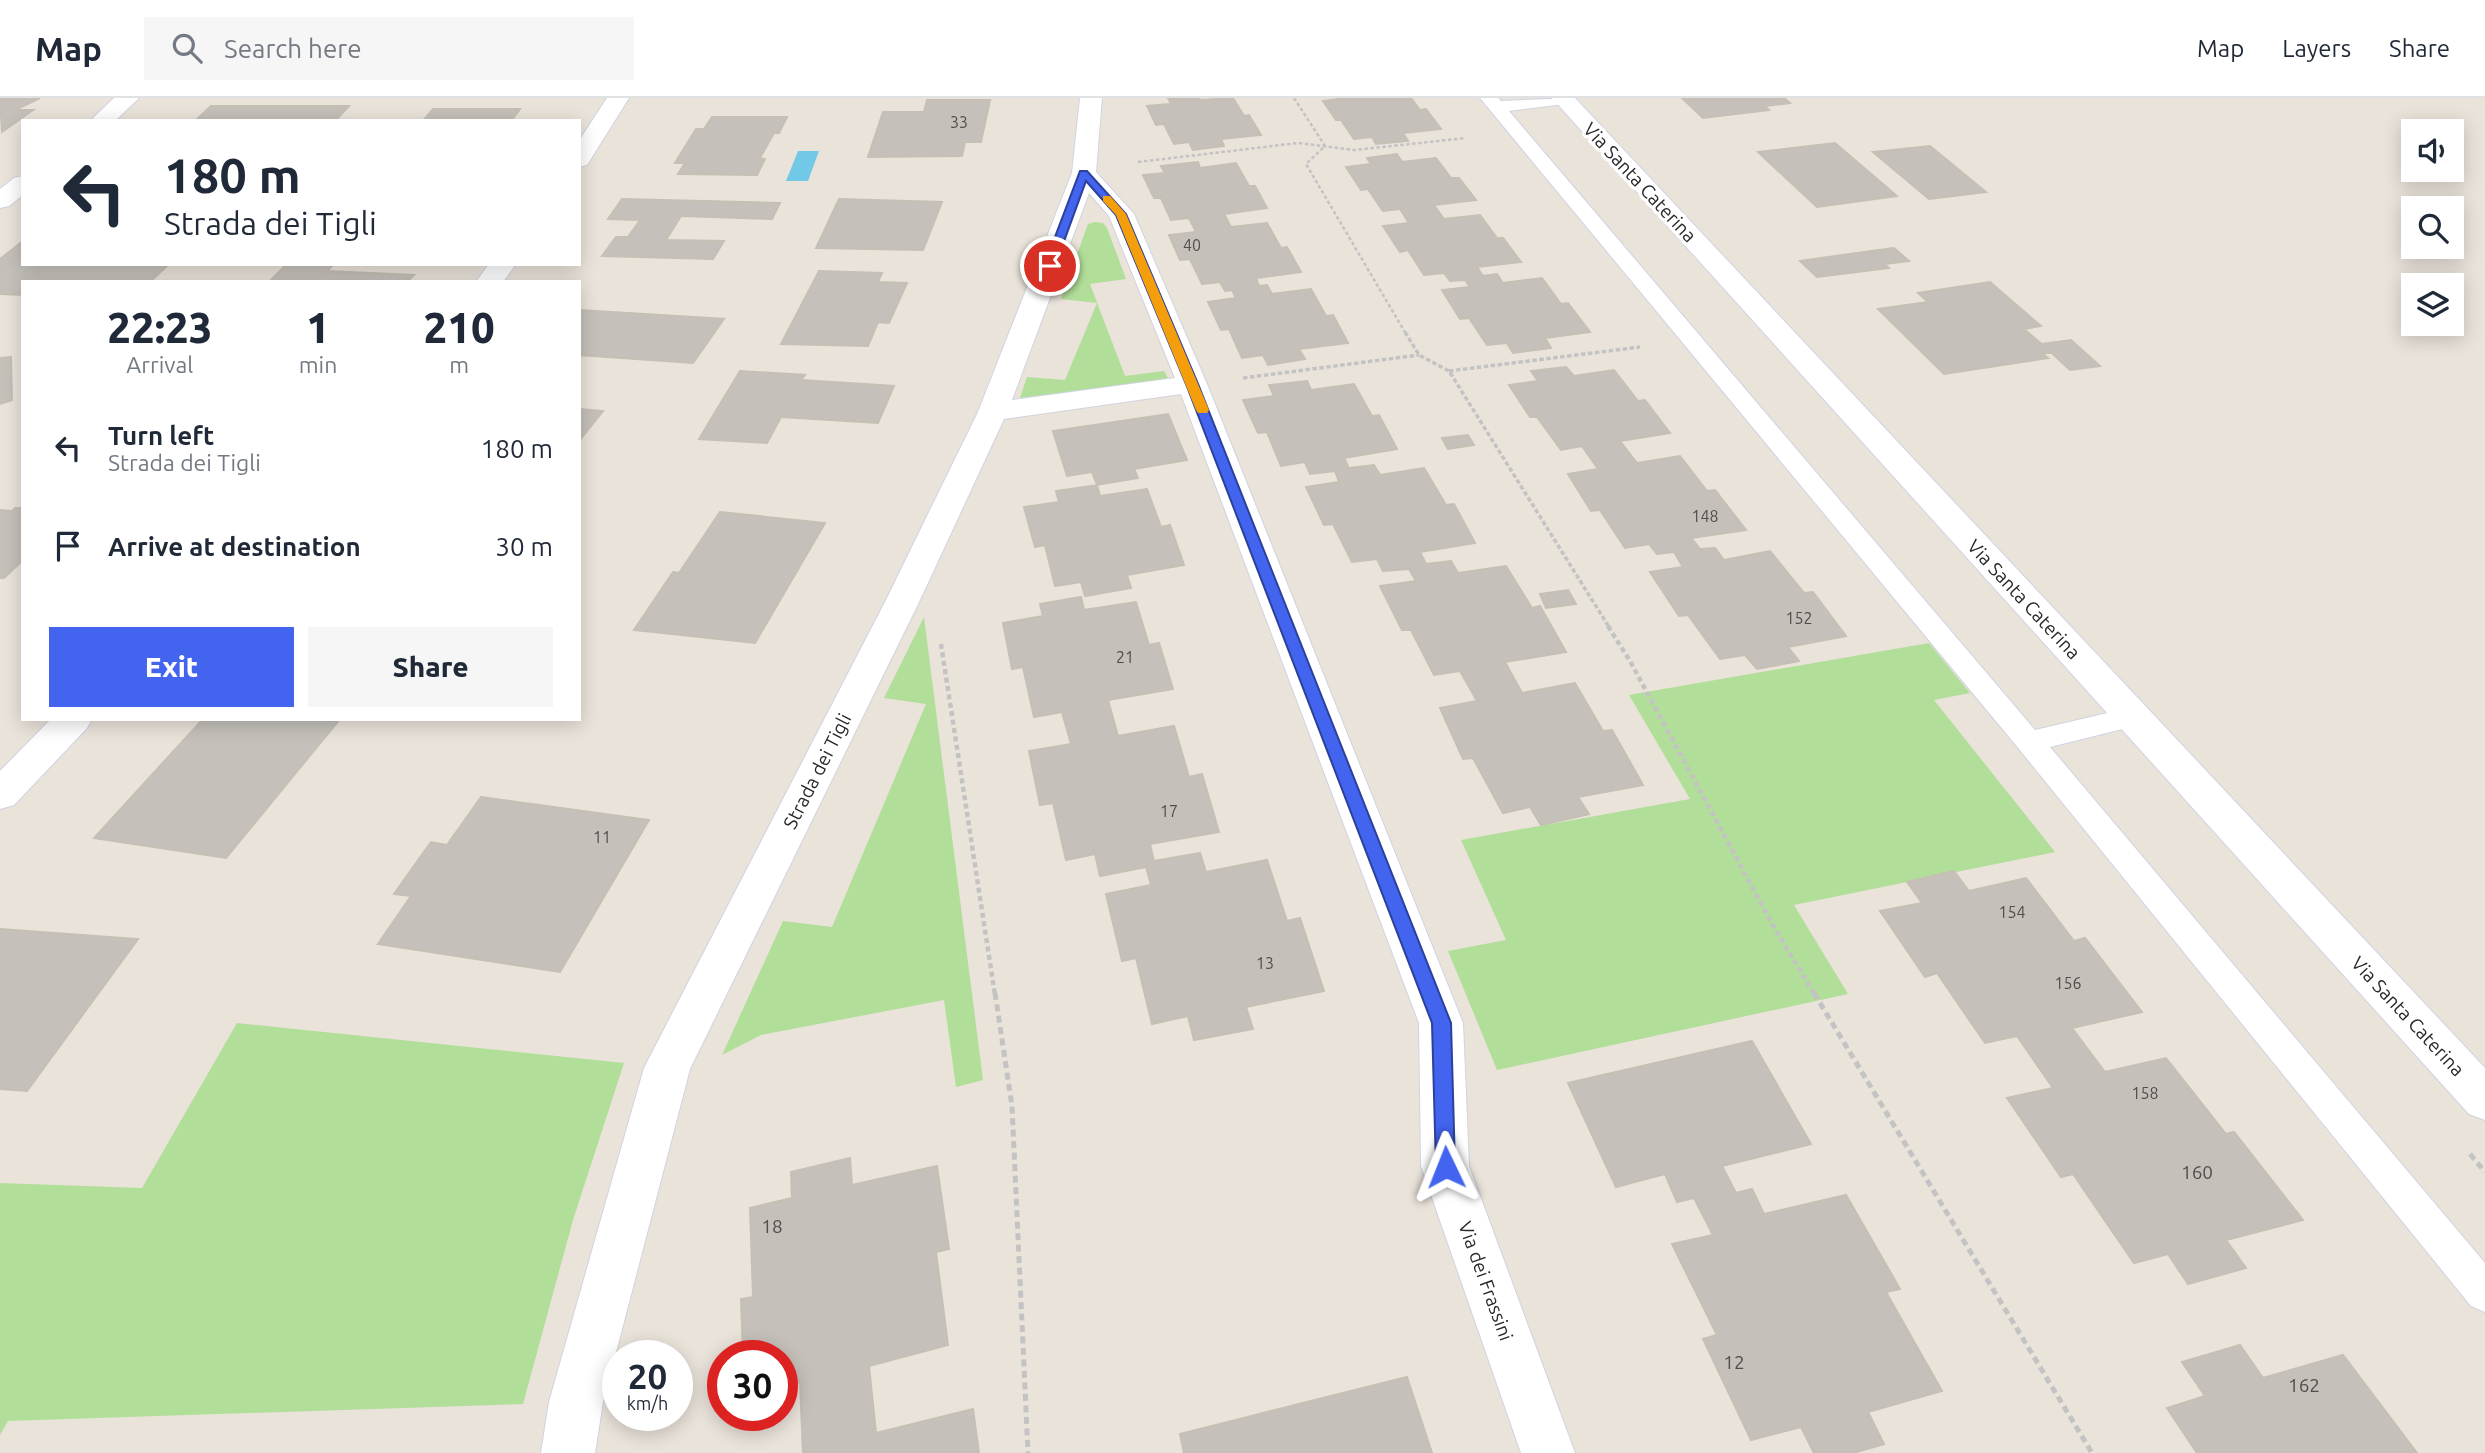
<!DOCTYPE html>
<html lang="en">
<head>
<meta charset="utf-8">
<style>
  :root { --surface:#fff; --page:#f6f6f7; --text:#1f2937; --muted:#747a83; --line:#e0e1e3; --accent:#4264ef }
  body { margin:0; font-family:Ubuntu,sans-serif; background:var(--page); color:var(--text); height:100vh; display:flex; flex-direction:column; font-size:26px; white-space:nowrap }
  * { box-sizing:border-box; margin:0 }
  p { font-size:23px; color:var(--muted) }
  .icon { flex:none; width:38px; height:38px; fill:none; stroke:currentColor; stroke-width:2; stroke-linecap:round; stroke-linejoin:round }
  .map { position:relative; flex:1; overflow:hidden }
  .details { position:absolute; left:21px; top:182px; width:560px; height:441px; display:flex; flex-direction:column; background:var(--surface); border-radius:0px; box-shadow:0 4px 18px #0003 }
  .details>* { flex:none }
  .guide { position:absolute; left:21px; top:21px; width:560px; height:147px; border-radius:0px; box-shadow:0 4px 18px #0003; background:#fff; color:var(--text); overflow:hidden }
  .tools { position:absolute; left:2401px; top:21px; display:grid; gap:14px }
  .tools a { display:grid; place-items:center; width:63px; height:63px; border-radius:0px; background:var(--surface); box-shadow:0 4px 18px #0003; font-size:35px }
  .speed { position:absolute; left:602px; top:1242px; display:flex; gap:14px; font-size:35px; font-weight:700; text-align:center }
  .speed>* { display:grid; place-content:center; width:91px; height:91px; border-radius:50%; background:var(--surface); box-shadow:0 4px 18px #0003; line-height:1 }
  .speed small { font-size:18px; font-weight:400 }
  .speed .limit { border:10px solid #d22; background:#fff; color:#111 }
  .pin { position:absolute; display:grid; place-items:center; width:60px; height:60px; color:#fff; margin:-30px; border:4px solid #fff; border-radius:50%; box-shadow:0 2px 7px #0007 }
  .me { position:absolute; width:77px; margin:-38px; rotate:358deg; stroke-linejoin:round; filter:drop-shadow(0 0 5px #0008) }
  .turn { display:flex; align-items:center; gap:24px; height:147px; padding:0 28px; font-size:32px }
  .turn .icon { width:91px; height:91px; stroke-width:2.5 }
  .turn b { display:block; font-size:49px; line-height:60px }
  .eta { display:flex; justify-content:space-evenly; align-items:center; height:119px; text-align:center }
  .eta b { font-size:42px; font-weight:800; line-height:49px }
  .action { display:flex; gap:14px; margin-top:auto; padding:14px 28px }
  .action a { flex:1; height:80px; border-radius:0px; background:var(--accent); color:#fff; font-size:28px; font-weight:800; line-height:80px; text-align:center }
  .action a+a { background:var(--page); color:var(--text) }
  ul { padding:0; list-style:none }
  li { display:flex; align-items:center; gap:21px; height:98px; padding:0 28px }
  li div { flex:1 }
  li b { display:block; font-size:26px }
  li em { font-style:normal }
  header { display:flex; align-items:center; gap:42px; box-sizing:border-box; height:98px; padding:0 35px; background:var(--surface); border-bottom:2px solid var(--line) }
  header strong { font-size:33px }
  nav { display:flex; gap:38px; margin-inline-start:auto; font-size:24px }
  .search { width:490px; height:63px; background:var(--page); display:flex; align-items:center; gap:18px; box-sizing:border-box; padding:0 24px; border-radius:0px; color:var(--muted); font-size:26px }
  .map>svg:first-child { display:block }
  .green { fill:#b1de99 }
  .water { fill:#72c9e7 }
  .building { fill:#c5c0ba; stroke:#c5bfb4; stroke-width:2 }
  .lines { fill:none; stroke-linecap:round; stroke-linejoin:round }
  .lane-casing { stroke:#d0d3e0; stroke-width:2 }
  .street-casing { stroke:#d0d3e0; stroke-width:2 }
  .secondary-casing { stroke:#d0d3e0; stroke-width:2 }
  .path-far3 { stroke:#c3c3c3; stroke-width:2.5; stroke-dasharray:3.5 2.5; stroke-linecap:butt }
  .path-far2 { stroke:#c3c3c3; stroke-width:3.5; stroke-dasharray:4.5 2.5; stroke-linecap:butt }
  .path-far1 { stroke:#c3c3c3; stroke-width:4.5; stroke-dasharray:5 3.5; stroke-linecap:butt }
  .path { stroke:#c3c3c3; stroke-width:5; stroke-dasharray:7 4.5; stroke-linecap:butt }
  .lane { fill:#fff; fill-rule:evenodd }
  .street { fill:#fff; fill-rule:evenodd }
  .secondary { fill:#fff; fill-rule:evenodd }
  .route { fill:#4264ef; stroke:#2b419b; stroke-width:2 }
  .slow { fill:#f59e0b }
  .labels { text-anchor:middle; stroke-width:7; stroke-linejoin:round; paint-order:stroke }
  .number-label { font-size:16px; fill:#4f4e4c }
  .street-label { font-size:19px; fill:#282828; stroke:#fff }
  .near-number-label { font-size:19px; fill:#4f4e4c }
</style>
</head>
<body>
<header>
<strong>Map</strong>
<div class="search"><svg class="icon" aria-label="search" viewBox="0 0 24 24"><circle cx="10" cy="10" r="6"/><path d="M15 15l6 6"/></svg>Search here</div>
<nav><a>Map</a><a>Layers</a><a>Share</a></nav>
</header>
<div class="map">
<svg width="2485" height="1355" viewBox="0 0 2485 1355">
  <rect width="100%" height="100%" fill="#eae3da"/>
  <path class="green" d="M1095,124L1103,125L1107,130L1126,181L1090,186L1125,278L1164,273L1169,282L1020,300L1027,279L1065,282L1097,205L1061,201L1088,126Z
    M924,519L983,982L956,989L944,902L761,937L722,957L783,823L832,829L926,606L884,600Z
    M1929,545L1970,595L1934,602L2055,754L1794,807L1848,896L1497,972L1448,853L1506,842L1461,742L1690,701L1629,597Z
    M237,925L624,965L573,1122L523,1306L8,1323L0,1337V1085L142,1090Z"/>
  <path class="water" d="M798,53H819L808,83H786Z"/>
  <path class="building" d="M0,0H40L15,12H33L2,34Z
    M1168,0H1199L1200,2L1233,0L1244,18L1249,17L1261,37L1221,41L1224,48L1193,52L1189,44L1174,46L1164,26L1156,27L1147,8L1171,6Z
    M1347,0H1411L1420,12L1426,11L1441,31L1403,35L1408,43L1376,46L1372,39L1354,41L1341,22H1336L1323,3Z
    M1682,0H1784L1790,5L1765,8L1769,12L1703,20Z
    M927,2H990L981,44H965L962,58L868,59L883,14H924Z
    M211,8H349L335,23H195Z
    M433,11H520L511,23H423Z
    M712,19H787L779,35H774L760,60L765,61L757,77L678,76L685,65H675L696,31H704Z
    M1835,45L1897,98L1817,109L1758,54Z
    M1930,48L1986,94L1929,101L1873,54Z
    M1397,56L1402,64L1436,60L1451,80H1459L1476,102L1434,107L1444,121L1480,117L1497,140H1503L1521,164L1477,169L1483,178L1497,176L1503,185L1542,180L1561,206L1568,205L1590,234L1545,240L1551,250L1513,255L1507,245L1487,247L1469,220L1460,221L1442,192L1470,189L1465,182L1450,183L1444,175L1424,177L1408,152L1400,154L1383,128L1409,125L1400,111L1383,113L1368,91L1361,92L1346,69L1371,66L1367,60Z
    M1198,64L1200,70L1236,65L1249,88H1255L1267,110L1224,116L1231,129L1267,125L1281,150L1287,149L1301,174L1256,180L1259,188L1267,187L1272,196L1311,191L1326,218L1333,217L1348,245L1299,251L1305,261L1268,267L1263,257L1242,260L1229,231L1221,232L1208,204L1236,200L1232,192L1225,193L1220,184L1202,186L1190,161L1180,162L1169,137L1196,134L1189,120L1171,122L1161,100H1154L1143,77L1165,75L1161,68Z
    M622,101L780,105L772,121L681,118L666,142L724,143L713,161L602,158L616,139H628L640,122L608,121Z
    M839,101L942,104L923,152L816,150Z
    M23,143V166H169L150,184H23V197L0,196V161Z
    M1894,150L1909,163L1885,166L1871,153Z
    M1871,153L1889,170L1817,179L1800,163Z
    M287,166H334L327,173L414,177L407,184H269Z
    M819,173L882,175L878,184L907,185L889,225L878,224L868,248L781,246Z
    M1990,184L2041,228L2024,231L2051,254L2042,255L2048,260L1944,276L1878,211L1928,204L1918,195Z
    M579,212L724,221L693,265L579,257Z
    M2071,242L2100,268L2070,272L2042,246Z
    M11,259L12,302L0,306V260Z
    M1566,269L1574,278L1614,272L1638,303L1645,302L1670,335L1620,343L1637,365L1680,358L1707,393L1715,392L1746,432L1691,440L1700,451L1715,450L1724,462L1770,453L1804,495L1813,494L1846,538L1788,549L1799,563L1757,571L1745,557L1720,561L1688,517L1679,518L1650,474L1683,469L1674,454L1657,456L1649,446L1625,450L1600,412L1591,413L1568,376L1598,371L1582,348L1561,352L1537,319H1530L1509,287L1538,283L1531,273Z
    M740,273L805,277L801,282L894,288L878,325L781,319L767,345L699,341Z
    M1307,283L1311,292L1354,286L1372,318L1379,317L1397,351L1344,360L1349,370L1374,367L1380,377L1424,370L1446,407L1454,406L1475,445L1420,454L1426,466L1451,463L1458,475L1506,468L1532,510L1540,508L1566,554L1505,564L1522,595L1575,585L1603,633L1612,632L1643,687L1578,699L1589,716L1541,727L1530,709L1503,715L1473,660L1463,661L1440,610L1477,603L1468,587L1460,573L1434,577L1411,532H1402L1380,488L1416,483L1409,471L1383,473L1377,461L1352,464L1333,426L1324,427L1306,389L1339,384L1335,373L1310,376L1305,364L1281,368L1267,334L1258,335L1243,302L1274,298L1269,287Z
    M579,311L603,313L579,343Z
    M1168,316L1187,362L1134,371L1138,380L1097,387L1092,374L1067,378L1053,333Z
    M1468,337L1474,347L1448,351L1442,340Z
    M1097,387L1100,398L1147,391L1161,429L1170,427L1184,467L1127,477L1131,490L1085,498L1081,484L1055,488L1045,447L1035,449L1024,409L1059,404L1056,393Z
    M15,410H23V462L4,480H0V412L12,413Z
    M720,414L825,425L755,545L634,532L673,474L679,475Z
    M1568,492L1576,506L1546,510L1540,496Z
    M1081,499L1084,512L1136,504L1149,547L1159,545L1173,591L1108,602L1118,638L1174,628L1189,679L1202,676L1219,734L1150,746L1154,763L1200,755L1206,774L1267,762L1287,823L1300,820L1324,893L1246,909L1253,931L1194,942L1188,918L1152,926L1136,860L1122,863L1106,796L1151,787L1146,769L1100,778L1095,756L1066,762L1053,705L1040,707L1029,653L1071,646L1062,614L1034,619L1023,569L1012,571L1003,525L1043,518L1040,506Z
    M203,621H340L226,760L94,740Z
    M481,699L649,722L560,874L378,846L411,798L394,796L431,744L447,747Z
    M1954,773L1969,793L2026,780L2074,843L2085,840L2142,914L2072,930L2105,974L2166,960L2226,1036L2234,1034L2303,1122L2226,1142L2246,1170L2188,1186L2168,1156L2134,1165L2073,1076L2061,1079L2007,1000L2053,990L2017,938L1985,945L1937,875L1925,879L1880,813L1922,805L1907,784Z
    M0,831L138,841L27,993L0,991Z
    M1752,943L1811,1046L1722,1068L1736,1095L1752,1091L1764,1116L1846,1097L1900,1191L1886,1194L1942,1293L1868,1314L1884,1346L1853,1355H1814L1801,1329L1751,1342L1703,1241L1717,1237L1672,1146L1713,1137L1694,1100L1677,1104L1665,1076L1616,1089L1568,985Z
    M850,1060L852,1087L937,1068L949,1151L936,1154L948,1247L869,1268L876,1335L973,1311L979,1355H803L800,1284L782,1289V1258H743L741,1201L753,1199L750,1110L792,1100L791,1074Z
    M2240,1247L2263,1280L2343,1257L2417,1355H2197L2167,1310L2205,1298L2182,1264Z
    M1407,1279L1432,1355H1184L1180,1336Z"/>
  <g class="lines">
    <defs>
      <path id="lane" d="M1480,0H1498L1501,3L1572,0L1570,5L1564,6L1509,13L2035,632L2133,609L2143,612L2147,619L2143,626L2050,649L2485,1165V1214L2471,1208L2019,651Z"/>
      <path id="street" d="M114,0H139L115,23H90Z
        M607,0H629L587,67L579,69V43Z
        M1080,0H1102L1096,74L1134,116L1207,286L1463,925L1469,1068L1575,1355H1521L1421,1068L1419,925L1181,296L1004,321L920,502L690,971L603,1304L595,1355H541L549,1304L644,970L886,502L978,314L1072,75ZM1089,95L1109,118L1175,280L1012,302Z
        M23,78V97L9,108L0,110V91L14,80Z
        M489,166H516L503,184H476Z
        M51,621H92L87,630L14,707L0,711V673Z"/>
      <path id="secondary" d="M1552,0H1575L2485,970V1022L2469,1016Z"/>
    </defs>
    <use href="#lane" class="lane-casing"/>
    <use href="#street" class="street-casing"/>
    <use href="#secondary" class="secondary-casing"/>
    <path class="path-far3" d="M1294,0L1325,48L1306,66L1406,236
      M1138,64L1298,45L1354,52L1466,40"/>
    <path class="path-far2" d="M1405,234L1419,257L1449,273L1609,529
      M1449,273L1640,249
      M1243,280L1419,257"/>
    <path class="path-far1" d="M1608,528L1630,563L1772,826L1815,897
      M941,546L995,897"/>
    <path class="path" d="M995,895L1012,1008L1028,1355
      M1814,895L2092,1355
      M2470,1056L2485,1074"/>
    <use href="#lane" class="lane"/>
    <use href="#street" class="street"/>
    <use href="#secondary" class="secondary"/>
  </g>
  <path class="route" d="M1080,73H1087L1126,116L1198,286L1451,925L1455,1069L1452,1075L1446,1078L1439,1075L1436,1069L1432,925L1186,286L1116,117L1086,83L1055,168L1050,172L1044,168Z"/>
  <path class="slow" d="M1103,98H1110L1126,116L1209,312L1207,315H1198L1196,312L1116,117L1103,103Z"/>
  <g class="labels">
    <g class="number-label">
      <text x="959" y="30">33</text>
      <text x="1192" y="153">40</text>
      <text x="1705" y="424">148</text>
      <text x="1799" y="526">152</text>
      <text x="1125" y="565">21</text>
      <text x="1169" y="719">17</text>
      <text x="602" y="745">11</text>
      <text x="2012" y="820">154</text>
      <text x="1265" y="871">13</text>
      <text x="2068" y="891">156</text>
      <text x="2145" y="1001">158</text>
    </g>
    <g class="street-label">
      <text transform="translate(1640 84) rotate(47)" y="7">Via Santa Caterina</text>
      <text transform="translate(2024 501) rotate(47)" y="7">Via Santa Caterina</text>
      <text transform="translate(817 673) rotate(-63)" y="7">Strada dei Tigli</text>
      <text transform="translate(2408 918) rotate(47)" y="7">Via Santa Caterina</text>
      <text transform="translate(1486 1183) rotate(70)" y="7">Via dei Frassini</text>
    </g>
    <g class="near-number-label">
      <text x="2197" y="1081">160</text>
      <text x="772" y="1135">18</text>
      <text x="1734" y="1271">12</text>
      <text x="2304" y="1294">162</text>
    </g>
  </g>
</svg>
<div class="tools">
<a><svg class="icon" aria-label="sound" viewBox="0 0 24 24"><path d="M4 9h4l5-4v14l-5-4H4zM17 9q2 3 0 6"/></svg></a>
<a><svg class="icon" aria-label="search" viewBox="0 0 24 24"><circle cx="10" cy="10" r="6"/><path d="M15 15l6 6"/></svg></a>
<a><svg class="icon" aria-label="layers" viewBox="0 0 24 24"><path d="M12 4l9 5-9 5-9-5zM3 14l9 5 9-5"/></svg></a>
</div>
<div class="speed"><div>20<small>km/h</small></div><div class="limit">30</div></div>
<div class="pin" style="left:1050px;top:168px;background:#d93025"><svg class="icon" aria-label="arrive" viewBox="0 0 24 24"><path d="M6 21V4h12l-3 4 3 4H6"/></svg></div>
<svg class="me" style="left:1446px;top:1069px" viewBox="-20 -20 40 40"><path d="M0-17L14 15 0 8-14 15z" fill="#4264ef" stroke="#fff" stroke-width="4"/></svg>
<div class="guide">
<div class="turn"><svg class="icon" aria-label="left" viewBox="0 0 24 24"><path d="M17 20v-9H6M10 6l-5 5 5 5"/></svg><div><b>180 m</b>Strada dei Tigli</div></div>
</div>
<section class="details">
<div class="eta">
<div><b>22:23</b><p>Arrival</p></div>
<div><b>1</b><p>min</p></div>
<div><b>210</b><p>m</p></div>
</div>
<ul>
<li><svg class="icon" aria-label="left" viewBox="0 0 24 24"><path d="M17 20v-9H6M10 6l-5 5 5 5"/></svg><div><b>Turn left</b><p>Strada dei Tigli</p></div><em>180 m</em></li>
<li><svg class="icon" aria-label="arrive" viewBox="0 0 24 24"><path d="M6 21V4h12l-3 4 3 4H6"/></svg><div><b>Arrive at destination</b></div><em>30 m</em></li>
</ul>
<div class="action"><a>Exit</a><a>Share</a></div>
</section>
</div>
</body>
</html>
